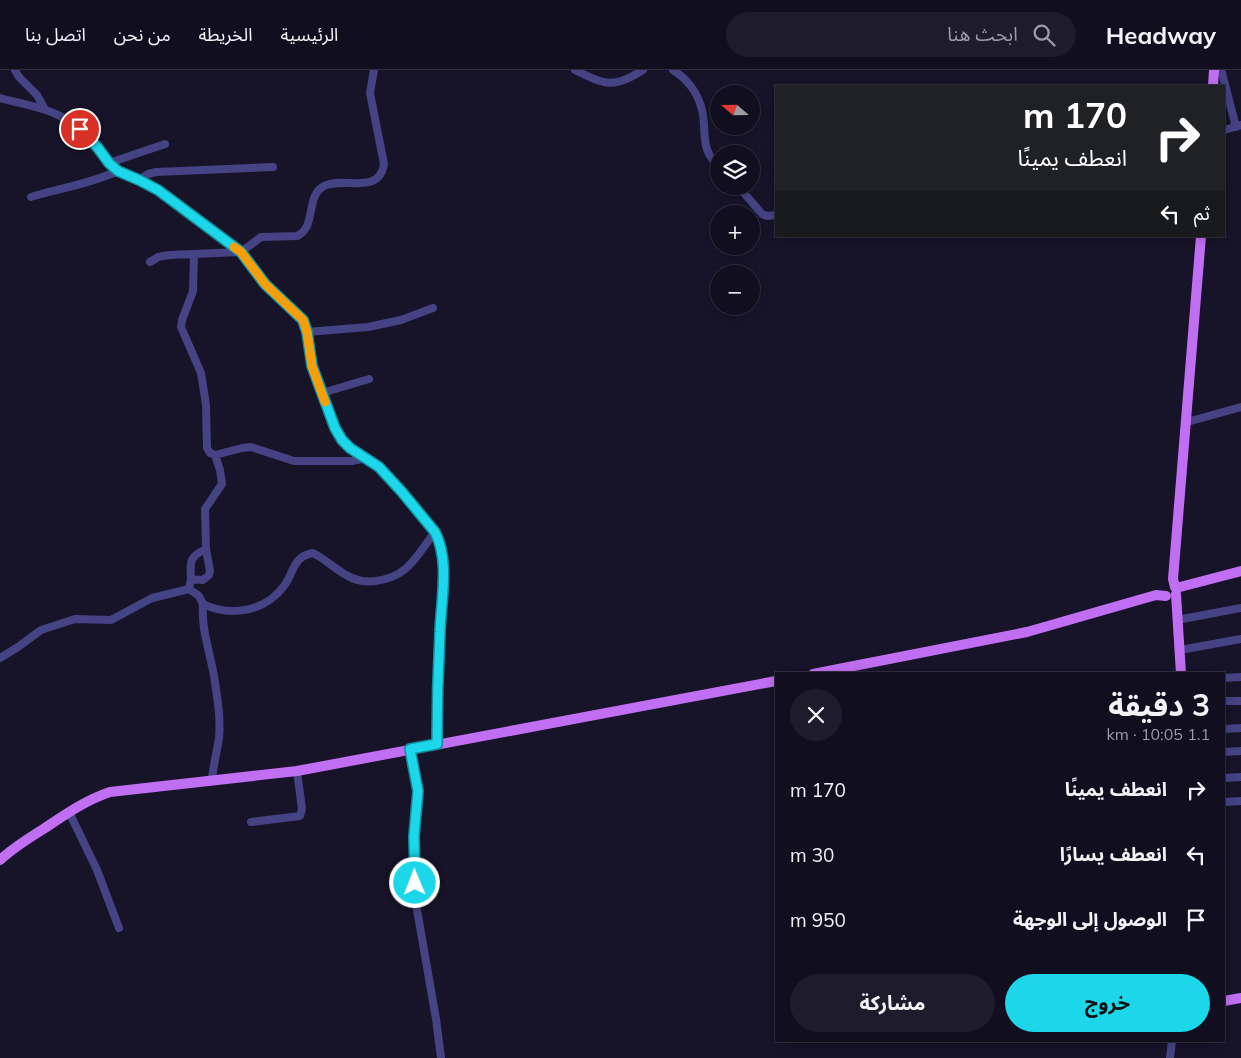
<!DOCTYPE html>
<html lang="ar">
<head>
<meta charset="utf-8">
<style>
  :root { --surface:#110e1f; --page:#1e1c2c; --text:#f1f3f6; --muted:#9c9ca4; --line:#302e3d; --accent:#1cd6ea }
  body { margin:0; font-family:Mulish,"Noto Sans Arabic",sans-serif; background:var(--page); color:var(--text); direction:rtl; height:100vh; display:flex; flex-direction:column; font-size:19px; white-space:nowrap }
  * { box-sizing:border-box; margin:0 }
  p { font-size:16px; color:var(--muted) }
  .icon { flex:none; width:28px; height:28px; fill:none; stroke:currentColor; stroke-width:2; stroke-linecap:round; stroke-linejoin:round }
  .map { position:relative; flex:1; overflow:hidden; direction:ltr }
  .details { position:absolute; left:775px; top:602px; width:450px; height:370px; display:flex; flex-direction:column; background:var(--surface); border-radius:0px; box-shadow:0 2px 12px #0003,0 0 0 1px var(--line); direction:rtl }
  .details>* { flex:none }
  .hud { position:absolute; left:775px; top:15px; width:450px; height:152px; border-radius:0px; box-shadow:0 2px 12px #0003,0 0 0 1px var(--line); direction:rtl; background:#202124; color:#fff; overflow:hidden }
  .needle { width:32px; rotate:290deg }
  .buttons { position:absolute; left:710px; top:15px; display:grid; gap:10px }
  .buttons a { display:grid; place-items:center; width:50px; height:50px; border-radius:50%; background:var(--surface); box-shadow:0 2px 12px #0003,0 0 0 1px var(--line); font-size:25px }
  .pin { position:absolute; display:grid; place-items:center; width:42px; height:42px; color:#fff; margin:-21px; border:2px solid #fff; border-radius:50%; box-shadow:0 1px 5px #0007 }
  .me { position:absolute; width:55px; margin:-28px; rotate:359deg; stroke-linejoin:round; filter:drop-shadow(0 0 4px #0008) }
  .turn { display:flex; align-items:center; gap:18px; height:105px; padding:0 15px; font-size:22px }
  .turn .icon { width:65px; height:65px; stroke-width:2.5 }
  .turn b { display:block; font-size:35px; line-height:42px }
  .then { display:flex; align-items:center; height:48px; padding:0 15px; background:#0003; gap:10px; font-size:19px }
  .round { display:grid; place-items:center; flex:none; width:52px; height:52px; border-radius:26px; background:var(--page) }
  .summary { display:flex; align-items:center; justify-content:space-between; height:85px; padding:0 15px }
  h1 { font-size:30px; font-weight:700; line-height:38px }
  .cta { display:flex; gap:10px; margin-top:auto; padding:10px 15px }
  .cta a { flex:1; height:58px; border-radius:30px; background:var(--accent); color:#111; font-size:20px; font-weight:700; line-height:58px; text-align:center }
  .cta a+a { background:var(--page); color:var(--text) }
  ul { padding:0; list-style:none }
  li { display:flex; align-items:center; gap:15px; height:65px; padding:0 15px }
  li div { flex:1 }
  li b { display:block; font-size:19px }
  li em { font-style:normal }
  header { display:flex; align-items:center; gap:30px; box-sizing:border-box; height:70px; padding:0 25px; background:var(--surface); border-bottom:1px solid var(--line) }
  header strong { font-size:24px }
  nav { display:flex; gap:28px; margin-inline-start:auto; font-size:18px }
  .search { width:350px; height:45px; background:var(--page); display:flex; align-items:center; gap:12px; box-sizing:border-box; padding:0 18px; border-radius:28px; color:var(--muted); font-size:19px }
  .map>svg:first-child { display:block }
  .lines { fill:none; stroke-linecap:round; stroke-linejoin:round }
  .minor { stroke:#454384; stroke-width:8 }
  .major { stroke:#c16ff2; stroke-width:10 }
  .route-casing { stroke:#128b98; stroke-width:12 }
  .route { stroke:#1cd6ea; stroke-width:9 }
  .slow { stroke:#f59e0b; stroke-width:9 }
</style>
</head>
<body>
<header>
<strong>Headway</strong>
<div class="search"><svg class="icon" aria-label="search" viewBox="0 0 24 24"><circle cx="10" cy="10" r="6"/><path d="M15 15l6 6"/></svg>ابحث هنا</div>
<nav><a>الرئيسية</a><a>الخريطة</a><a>من نحن</a><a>اتصل بنا</a></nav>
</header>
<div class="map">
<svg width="1241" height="988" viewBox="0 0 1241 988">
  <rect width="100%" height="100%" fill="#171329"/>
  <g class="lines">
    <path class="minor" d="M15,0L19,7L37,25L44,38
      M374,0L370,23L384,94C379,126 343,106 324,116C305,126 317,157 297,166L261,167L241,182L265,214L303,250L307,262L312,296L335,358L342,370L350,377L379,397L402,422L435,462C450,491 440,530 440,562C439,599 436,637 437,674
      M575,0C605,15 614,19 643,0
      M673,0C689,10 700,26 703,45C706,66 701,81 719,96
      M1222,3L1236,57
      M0,28C29,36 58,39 81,60C94,72 102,90 116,100C127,108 145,112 158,120C187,139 214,161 241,182
      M1224,60L1241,55
      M109,93L165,74
      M139,110L148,104L156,102L273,97
      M738,116L762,144L767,146L776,145
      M31,127C60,118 90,114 118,101
      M194,184L193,221L182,250L181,257L201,303L206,335L207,378L210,383L215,385
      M150,192L158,187L169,185L241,182
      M307,262L368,257L401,250L433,238
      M322,323L369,309
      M1187,352L1241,337
      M191,509C190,491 189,487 206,479
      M189,519L191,509L203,510L209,505L210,501L206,479L205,439L222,414L220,400L215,385L242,378L251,377L294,391H352L366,388
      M203,534C201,559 210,582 214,606C217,626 221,648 219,668C217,682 213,696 212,710
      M1177,550L1241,538
      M1180,580L1241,569
      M0,588L18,577L41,560L75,549L111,550L152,528L189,519L199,526L203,534C230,547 265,542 284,516C295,501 292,487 313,483C327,490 338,502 352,508C359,511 367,512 375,511C409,507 416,486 435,462
      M1224,608L1241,607
      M1224,631H1241
      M1224,659L1241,658
      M410,679L418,721L413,766L415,828L436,949L441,988
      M1224,682L1241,681
      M1224,708L1241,707
      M1224,732L1241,731
      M69,742L97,800L119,858
      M251,752L300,746L302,739L297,701
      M1170,988L1172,971"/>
    <path class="major" d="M1213,16L1214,0
      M1201,166L1173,509L1175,517H1180L1241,501
      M1176,524L1181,604
      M813,604L1027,562L1156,525L1166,526
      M0,790C14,777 29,768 45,758C66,744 86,730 110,722L297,701L776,611
      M1224,931L1241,928"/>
  </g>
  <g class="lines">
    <defs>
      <path id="route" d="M80,59L98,78L109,93L118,101L139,110L158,120L241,182L265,214L303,250L307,262L312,296L335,358L342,370L350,378L379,397L402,422L435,462C450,491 441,530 440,562C438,599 437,637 437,674L410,679L418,721L414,766L415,813"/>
    </defs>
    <use href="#route" class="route-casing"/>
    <use href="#route" class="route"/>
    <path class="slow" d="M234,177L241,182L265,214L303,250L307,262L312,296L325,332"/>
  </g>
</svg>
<div class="buttons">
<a><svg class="needle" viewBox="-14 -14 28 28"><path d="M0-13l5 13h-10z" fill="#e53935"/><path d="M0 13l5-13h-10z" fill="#9c9ca4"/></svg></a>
<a><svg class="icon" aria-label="layers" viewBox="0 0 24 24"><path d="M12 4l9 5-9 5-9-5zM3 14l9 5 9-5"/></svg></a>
<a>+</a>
<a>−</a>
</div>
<div class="pin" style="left:80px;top:59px;background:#d93025"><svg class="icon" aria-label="arrive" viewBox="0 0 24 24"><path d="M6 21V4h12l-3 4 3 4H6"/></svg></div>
<svg class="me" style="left:415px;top:813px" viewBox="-20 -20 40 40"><circle r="17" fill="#1cd6ea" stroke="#fff" stroke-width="3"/><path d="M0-11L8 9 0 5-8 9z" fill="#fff"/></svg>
<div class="hud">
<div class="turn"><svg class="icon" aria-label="right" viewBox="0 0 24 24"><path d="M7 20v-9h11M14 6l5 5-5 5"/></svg><div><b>170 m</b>انعطف يمينًا</div></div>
<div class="then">ثم<svg class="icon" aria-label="left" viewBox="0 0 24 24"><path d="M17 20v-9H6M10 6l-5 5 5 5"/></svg></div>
</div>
<section class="details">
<div class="summary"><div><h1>3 دقيقة</h1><p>1.1 km · 10:05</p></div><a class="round"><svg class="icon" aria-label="close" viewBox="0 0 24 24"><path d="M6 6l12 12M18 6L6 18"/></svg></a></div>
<ul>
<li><svg class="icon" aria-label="right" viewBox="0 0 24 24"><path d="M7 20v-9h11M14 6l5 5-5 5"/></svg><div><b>انعطف يمينًا</b></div><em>170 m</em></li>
<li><svg class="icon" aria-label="left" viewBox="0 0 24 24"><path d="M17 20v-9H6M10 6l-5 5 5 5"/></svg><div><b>انعطف يسارًا</b></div><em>30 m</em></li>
<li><svg class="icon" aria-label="arrive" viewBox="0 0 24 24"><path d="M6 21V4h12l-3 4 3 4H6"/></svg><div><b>الوصول إلى الوجهة</b></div><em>950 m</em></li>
</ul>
<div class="cta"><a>خروج</a><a>مشاركة</a></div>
</section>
</div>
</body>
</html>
